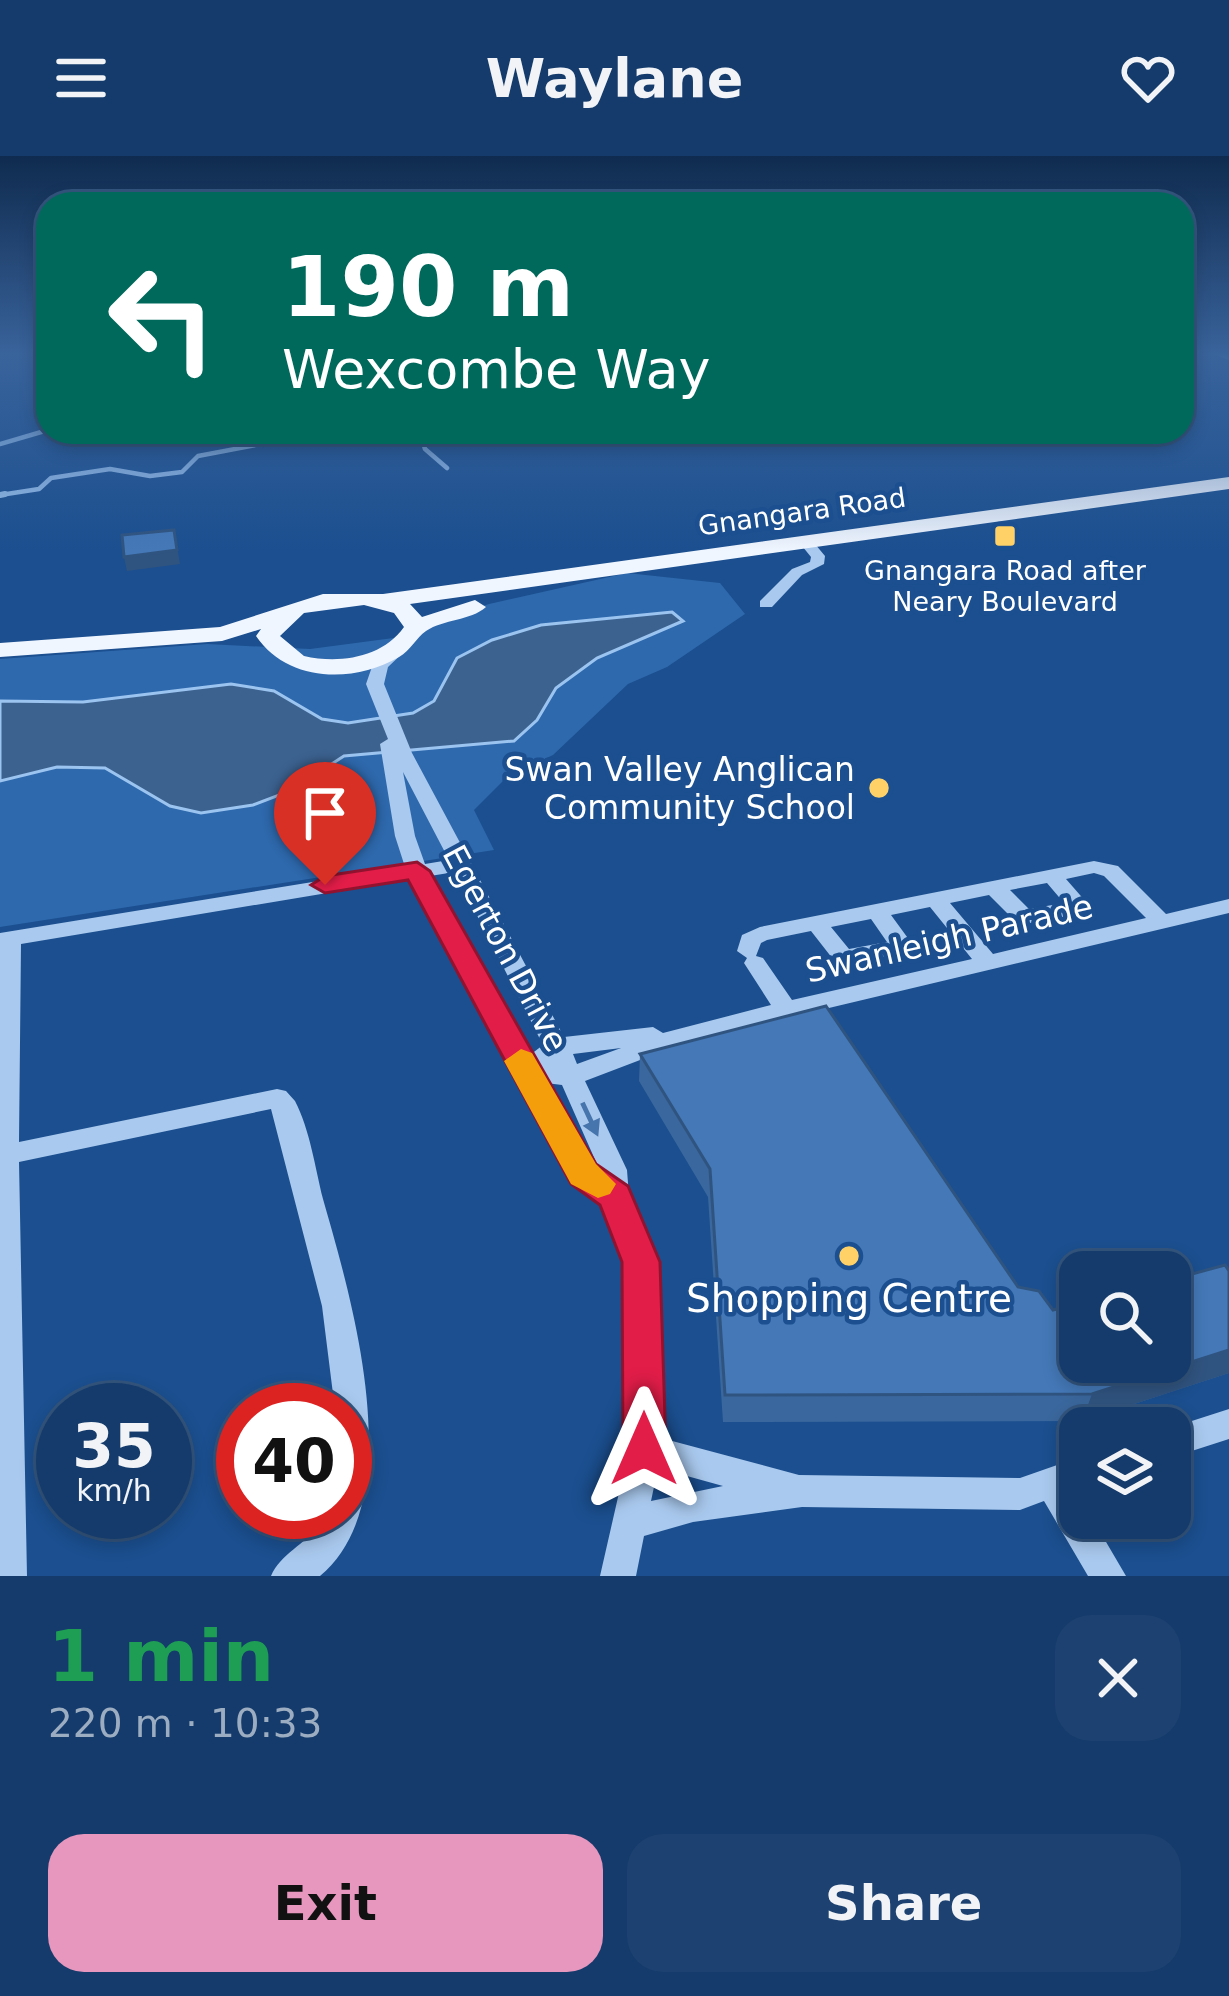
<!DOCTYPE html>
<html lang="en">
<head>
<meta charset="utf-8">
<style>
  :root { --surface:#143b6b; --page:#1d4271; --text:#f1f3f6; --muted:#9dadc1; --line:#33557e; --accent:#e797bd }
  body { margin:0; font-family:"DejaVu Sans",sans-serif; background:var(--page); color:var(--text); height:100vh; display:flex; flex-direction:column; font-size:45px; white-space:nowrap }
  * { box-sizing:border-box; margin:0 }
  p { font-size:39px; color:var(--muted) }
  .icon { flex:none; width:66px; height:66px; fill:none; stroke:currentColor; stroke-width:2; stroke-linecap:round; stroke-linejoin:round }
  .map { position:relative; height:1420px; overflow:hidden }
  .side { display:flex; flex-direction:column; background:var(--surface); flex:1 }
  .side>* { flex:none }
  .banner { position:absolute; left:36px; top:36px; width:1158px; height:252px; border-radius:36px; box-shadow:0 6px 18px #0003,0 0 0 3px var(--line); background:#00695c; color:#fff; overflow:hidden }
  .controls { position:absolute; left:1059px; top:1095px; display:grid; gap:24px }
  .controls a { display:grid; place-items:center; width:132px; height:132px; border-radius:24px; background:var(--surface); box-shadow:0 6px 18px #0003,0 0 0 3px var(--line); font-size:60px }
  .speed { position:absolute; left:36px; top:1227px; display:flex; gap:24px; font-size:60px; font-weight:700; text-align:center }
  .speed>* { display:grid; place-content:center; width:156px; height:156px; border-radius:50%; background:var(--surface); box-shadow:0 6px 18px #0003,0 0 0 3px var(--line); line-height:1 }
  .speed small { font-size:30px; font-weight:400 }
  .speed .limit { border:18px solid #d22; background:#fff; color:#111 }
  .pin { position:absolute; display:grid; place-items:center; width:102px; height:102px; color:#fff; margin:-123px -51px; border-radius:50% 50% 50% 0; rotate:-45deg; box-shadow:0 0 12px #0007 }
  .pin .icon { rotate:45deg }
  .me { position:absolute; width:132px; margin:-66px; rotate:0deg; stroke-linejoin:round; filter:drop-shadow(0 0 9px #0008) }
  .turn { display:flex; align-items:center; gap:42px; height:252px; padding:0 48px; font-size:54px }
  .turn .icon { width:156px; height:156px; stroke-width:2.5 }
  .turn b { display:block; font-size:84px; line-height:102px }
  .round { display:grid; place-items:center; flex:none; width:126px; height:126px; border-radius:36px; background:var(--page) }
  .summary { display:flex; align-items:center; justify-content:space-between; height:204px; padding:0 48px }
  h1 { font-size:72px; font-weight:600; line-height:90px; color:#1e9e55 }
  .action { display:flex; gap:24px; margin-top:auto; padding:24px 48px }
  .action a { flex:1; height:138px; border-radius:36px; background:var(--accent); color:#111; font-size:48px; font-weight:600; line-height:138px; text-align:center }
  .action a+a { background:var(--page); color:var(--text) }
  header { display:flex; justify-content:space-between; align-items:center; height:156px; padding:0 48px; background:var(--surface); font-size:54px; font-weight:600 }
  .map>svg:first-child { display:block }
  .green { fill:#2e69ad }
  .water { fill:#3c6290; stroke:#9cc4f0; stroke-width:3 }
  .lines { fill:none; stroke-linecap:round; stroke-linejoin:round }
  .stream-far1 { stroke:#9cc4f0; stroke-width:4.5 }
  .stream { stroke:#9cc4f0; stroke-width:6 }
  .minor { fill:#a9c9ee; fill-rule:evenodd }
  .major { fill:#f0f6ff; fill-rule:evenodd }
  .wall { fill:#3a679d }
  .shaded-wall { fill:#305480 }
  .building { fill:#4478b7; stroke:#305480; stroke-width:3 }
  .oneway { fill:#4674ac }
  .route { fill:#e11d48; stroke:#92132f; stroke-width:3 }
  .slow { fill:#f59e0b }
  .poi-dot { fill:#ffd166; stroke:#1b4f8f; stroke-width:4.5 }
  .labels { text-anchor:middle; stroke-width:9; stroke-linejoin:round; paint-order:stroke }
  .far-street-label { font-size:27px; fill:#fff; stroke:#1b4f8f }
  .far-poi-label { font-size:27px; fill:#fff; stroke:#1b4f8f }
  .poi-label { font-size:33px; fill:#fff; stroke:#1b4f8f; text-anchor:end }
  .street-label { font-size:33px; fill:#fff; stroke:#1b4f8f }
  .near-poi-label { font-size:39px; fill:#fff; stroke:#1b4f8f }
</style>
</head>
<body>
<header><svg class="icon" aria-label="menu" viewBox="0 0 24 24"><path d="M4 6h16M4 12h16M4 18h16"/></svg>Waylane<svg class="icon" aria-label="heart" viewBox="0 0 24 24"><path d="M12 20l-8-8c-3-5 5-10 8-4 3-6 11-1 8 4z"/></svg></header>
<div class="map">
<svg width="1229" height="1420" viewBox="0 0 1229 1420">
  <rect width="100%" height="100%" fill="#1b4f8f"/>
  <path class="green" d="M627,417L720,427L745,458L667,511L628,528L553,599L508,620L474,654L494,694L0,771V503L207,488L310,493L401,481L416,471L489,448Z"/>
  <path class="water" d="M672,456L683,465L597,502L556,532L537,564L514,585L344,600L290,635L253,649L201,657L170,650L105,612L57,611L0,625V545L83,546L231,528L274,535L322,563L348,567L413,557L434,545L457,502L492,484L541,469Z"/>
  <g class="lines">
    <path class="stream-far1" d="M420,276L425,293L447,312
      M0,288L48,274
      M0,339L39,333L51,322L110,313L150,320L182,316L198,300L324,276"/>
    <path class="stream" d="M0,339L5,338"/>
    <path class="minor" d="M1212,196L1229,197V204L1213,198Z
      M800,382H810L825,400L824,408L802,419L772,451H760V445L792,413L810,406L811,401L798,385Z
      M399,488L407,493L388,511L384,528L412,597L564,881L653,871L663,877L771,849L744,807L747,802L737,795L742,779L760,771L1094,705L1118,710L1166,758L1229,743V757L690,885L585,925L627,1014L629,1040L655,1106L661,1282L799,1319L1020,1322L1080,1301V1333L1075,1334L1080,1342V1362H1092L1126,1420H1088L1044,1345L1020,1354L802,1351L693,1366L644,1380L636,1420H600L629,1293L627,1106L604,1047L573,1025L411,723L21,788L19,986L277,933L286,935L295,945C310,974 315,1011 323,1043C351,1141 412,1344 320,1420H271C282,1394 314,1386 327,1356H345V1254H335L322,1150L271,953L19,1006L27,1420H0V777L405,711L395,680L380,588L388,583L366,528L374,505ZM403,616L449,704L425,708L415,680ZM455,716L543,889L530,899L430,720ZM1094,717L1104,720L1146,762L993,798L950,747L989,739L1016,766L1024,768L1074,759L1082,757L1087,747L1066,723ZM1047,727L1064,747L1029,753L1010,734ZM930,751L972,803L792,844L763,802L756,800L761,787L767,784L811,775L836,807L844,809L903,797L910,785L891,759ZM871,763L887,786L849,793L831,771ZM621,892L577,908L573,898ZM546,927L562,929L600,1015L593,1011ZM658,1312L723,1330L651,1345Z
      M1229,1253V1283L1170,1302V1272Z"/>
    <path class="major" d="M1229,321V333L410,448L422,461L475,444L486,451C470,465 444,463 426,475C416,482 411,494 399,501C353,528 287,526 256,480L261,473L222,485L0,501V487L220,471L323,438H383ZM364,449L394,457L404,471C382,502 339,508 304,500L280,480L304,457Z"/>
  </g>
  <path class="wall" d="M640,898L1018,1131L1053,1154L1229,1115V1217L1082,1265L723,1266L708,1041L639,925Z"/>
  <path class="shaded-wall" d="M174,374L180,408L127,415L124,401Z
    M1229,1194V1217L1082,1265L1092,1238Z"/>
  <path class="building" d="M174,374L177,394L124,401L122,379Z
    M826,850L1018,1131L1039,1135L1053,1154L1080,1147V1206H1170V1124L1225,1109L1229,1115V1194L1092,1238L725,1239L710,1013L640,898Z"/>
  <defs><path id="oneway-solid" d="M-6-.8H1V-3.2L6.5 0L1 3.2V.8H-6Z" transform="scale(3)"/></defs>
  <use class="oneway" href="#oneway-solid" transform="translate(590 963) rotate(65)"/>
  <linearGradient id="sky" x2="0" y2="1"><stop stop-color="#0f2b4f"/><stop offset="0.5" stop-color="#39639b"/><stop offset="1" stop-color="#39639b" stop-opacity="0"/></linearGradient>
  <rect width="1229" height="395" fill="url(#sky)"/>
  <path class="route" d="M417,706L430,715L596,1008L628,1030L660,1106L666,1293L659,1307L644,1313L629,1307L623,1293L622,1106L600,1049L571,1028L408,724L325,737L311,729L325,720Z"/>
  <path class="slow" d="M521,893L532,897L596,1008L616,1028L610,1038L598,1042L571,1028L504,905Z"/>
  <g class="poi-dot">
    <rect x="993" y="368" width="24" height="24" rx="6"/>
    <circle cx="879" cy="632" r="12"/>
    <circle cx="849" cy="1100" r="12"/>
  </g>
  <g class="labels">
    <g class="far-street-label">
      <text transform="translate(802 356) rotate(-8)" y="9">Gnangara Road</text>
    </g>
    <g class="far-poi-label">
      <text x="1005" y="424">Gnangara Road after<tspan x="1005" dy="31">Neary Boulevard</tspan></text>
    </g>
    <g class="poi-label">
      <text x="855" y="625">Swan Valley Anglican<tspan x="855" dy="38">Community School</tspan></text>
    </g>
    <g class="street-label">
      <text transform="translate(949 782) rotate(-13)" y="12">Swanleigh Parade</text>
      <text transform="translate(506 792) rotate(62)" y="12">Egerton Drive</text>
    </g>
    <g class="near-poi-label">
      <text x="849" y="1156">Shopping Centre</text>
    </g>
  </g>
</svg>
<div class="controls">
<a><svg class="icon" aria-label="search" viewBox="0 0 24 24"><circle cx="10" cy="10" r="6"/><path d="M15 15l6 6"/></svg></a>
<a><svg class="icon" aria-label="layers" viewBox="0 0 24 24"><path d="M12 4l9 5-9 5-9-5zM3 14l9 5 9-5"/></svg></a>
</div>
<div class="speed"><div>35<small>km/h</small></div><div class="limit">40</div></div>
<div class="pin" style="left:325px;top:729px;background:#d93025"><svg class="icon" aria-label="arrive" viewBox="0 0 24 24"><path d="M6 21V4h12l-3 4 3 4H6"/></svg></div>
<svg class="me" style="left:644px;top:1293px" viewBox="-20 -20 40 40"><path d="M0-17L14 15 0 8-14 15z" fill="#e11d48" stroke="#fff" stroke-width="4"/></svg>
<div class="banner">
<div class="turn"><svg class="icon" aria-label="left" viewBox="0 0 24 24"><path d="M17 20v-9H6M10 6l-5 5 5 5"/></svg><div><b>190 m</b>Wexcombe Way</div></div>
</div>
</div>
<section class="side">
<div class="summary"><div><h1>1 min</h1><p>220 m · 10:33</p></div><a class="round"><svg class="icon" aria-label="close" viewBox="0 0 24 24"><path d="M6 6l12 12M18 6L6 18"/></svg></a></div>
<div class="action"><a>Exit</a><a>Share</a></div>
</section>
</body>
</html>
